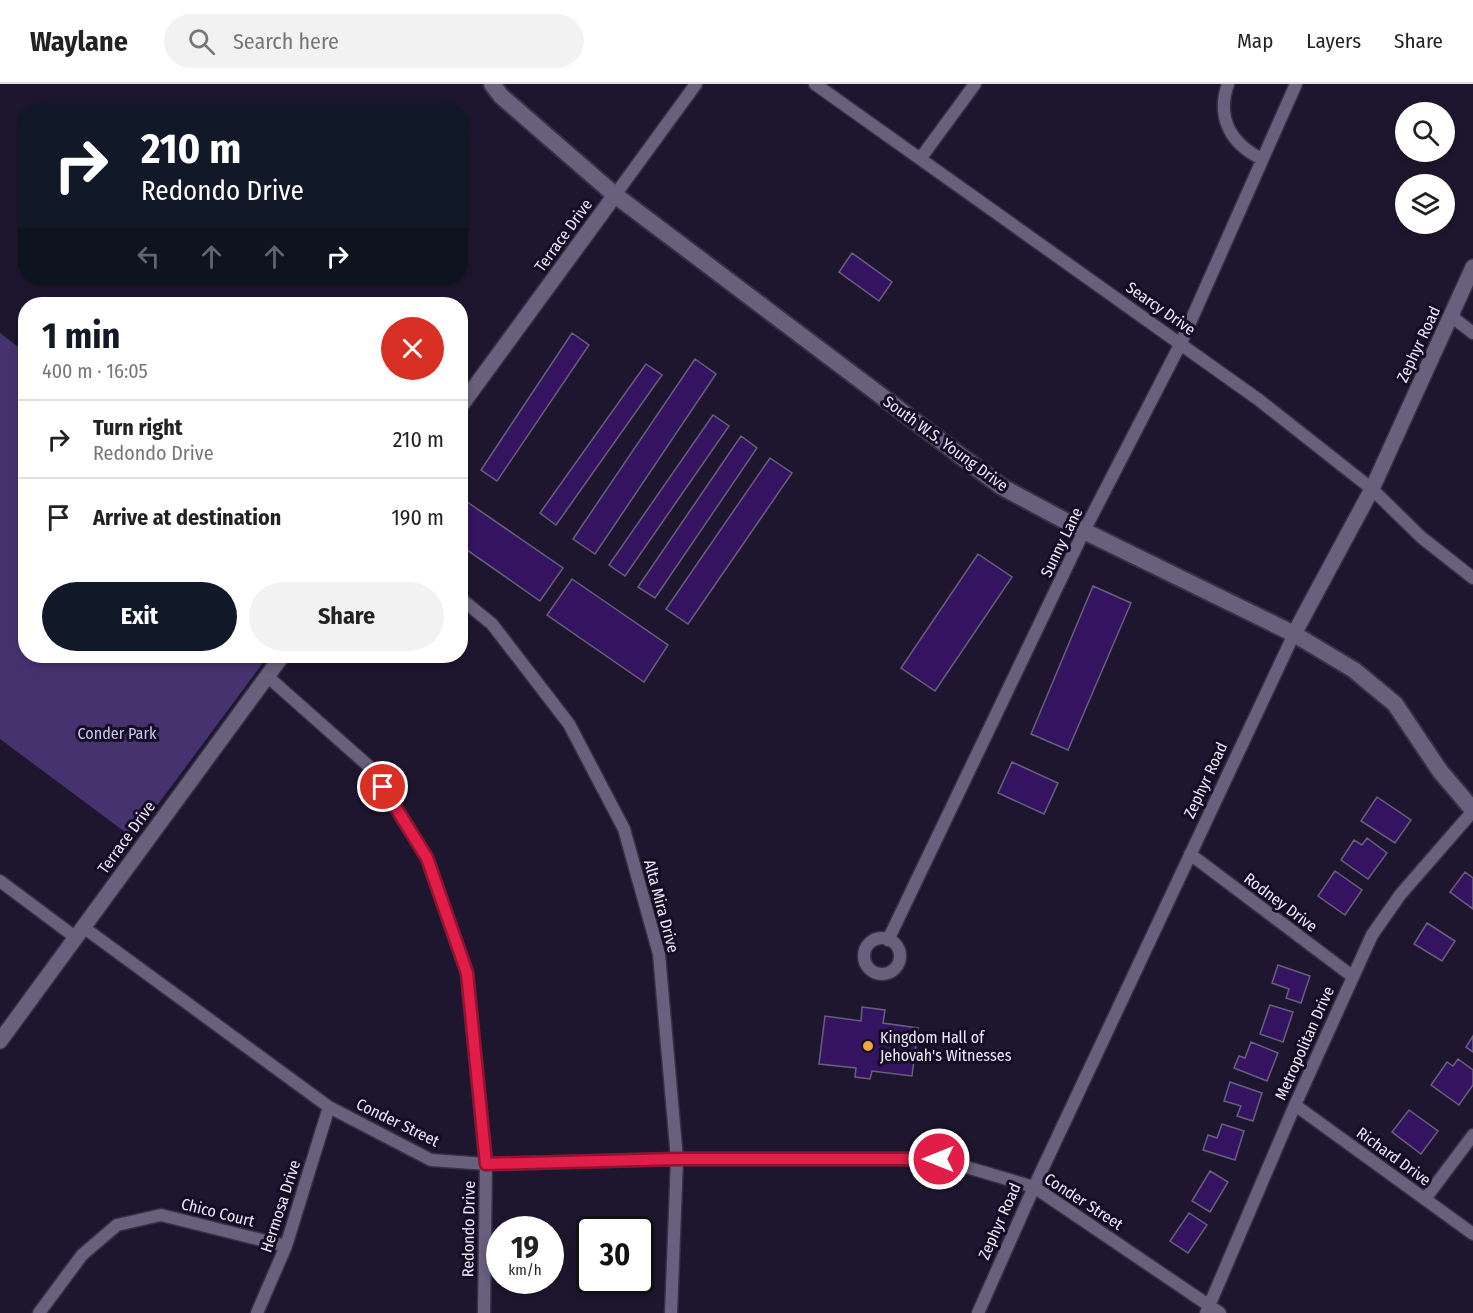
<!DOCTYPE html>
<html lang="en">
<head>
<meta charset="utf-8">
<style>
  :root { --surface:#fff; --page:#f2f2f2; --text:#222; --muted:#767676; --line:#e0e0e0; --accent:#111827 }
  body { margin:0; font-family:"Fira Sans Condensed",sans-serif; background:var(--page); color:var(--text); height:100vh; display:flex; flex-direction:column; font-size:22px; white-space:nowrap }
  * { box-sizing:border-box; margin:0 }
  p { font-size:20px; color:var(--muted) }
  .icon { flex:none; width:33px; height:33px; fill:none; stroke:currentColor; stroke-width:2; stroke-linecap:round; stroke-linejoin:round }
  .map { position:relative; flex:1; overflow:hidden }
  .sheet { position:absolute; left:18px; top:213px; width:450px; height:366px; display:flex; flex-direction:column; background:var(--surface); border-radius:24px; box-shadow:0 3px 9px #0003 }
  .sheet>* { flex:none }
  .banner { position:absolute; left:18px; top:18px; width:450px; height:183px; border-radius:24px; box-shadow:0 3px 9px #0003; background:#111827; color:#fff; overflow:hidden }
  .fabs { position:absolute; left:1395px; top:18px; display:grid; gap:12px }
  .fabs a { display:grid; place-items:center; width:60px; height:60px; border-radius:50%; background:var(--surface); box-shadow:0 3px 9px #0003; font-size:30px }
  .speed { position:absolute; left:486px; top:1132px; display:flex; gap:12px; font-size:30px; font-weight:700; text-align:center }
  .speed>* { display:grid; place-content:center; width:78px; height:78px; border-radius:50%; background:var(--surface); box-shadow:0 3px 9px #0003; line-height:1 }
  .speed small { font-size:15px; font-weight:400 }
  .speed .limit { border:3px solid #111; border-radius:9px; background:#fff; color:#111 }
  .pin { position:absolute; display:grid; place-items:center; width:51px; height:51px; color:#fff; margin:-26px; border:3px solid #fff; border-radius:50%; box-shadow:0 2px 6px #0007 }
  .me { position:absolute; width:66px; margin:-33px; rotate:270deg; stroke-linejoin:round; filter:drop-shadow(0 0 4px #0008) }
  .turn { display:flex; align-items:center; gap:21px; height:126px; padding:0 24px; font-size:27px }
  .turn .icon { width:78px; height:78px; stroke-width:2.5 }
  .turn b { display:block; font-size:42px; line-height:51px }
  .lanes { display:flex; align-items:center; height:57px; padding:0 24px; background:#0003; justify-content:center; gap:30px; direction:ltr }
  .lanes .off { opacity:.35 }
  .round { display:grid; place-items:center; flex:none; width:63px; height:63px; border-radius:32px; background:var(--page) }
  .summary { display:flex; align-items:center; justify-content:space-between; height:102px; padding:0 24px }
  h1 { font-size:36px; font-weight:700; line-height:45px; color:var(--accent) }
  .primary-button { display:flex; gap:12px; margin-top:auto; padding:12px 24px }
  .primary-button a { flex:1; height:69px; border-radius:36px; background:var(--accent); color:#fff; font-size:24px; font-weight:700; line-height:69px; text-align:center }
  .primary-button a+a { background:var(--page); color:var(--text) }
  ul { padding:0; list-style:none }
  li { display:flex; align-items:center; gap:18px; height:78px; padding:0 24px; border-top:2px solid var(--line) }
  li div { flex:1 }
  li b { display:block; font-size:22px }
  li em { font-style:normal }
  header { display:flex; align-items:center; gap:36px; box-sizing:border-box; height:84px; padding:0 30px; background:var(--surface); border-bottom:2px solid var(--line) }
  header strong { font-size:28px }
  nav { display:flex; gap:33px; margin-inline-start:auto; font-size:21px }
  .search { width:420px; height:54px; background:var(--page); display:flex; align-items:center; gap:15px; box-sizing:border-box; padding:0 21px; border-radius:33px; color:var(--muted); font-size:22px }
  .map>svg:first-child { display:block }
  .green { fill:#473270 }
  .building { fill:#341460; stroke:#67607d; stroke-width:1.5 }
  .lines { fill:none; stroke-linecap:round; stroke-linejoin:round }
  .minor-casing { stroke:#363043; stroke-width:15 }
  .tertiary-casing { stroke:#363043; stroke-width:18 }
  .secondary-casing { stroke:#363043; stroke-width:20 }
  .minor { stroke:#68607d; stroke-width:12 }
  .tertiary { stroke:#68607d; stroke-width:15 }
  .secondary { stroke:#68607d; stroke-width:16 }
  .route-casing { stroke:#92132f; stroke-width:15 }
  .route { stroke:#e11d48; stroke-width:10 }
  .poi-dot { fill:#efa73d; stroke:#140d24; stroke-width:2 }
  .labels { text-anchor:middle; stroke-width:6; stroke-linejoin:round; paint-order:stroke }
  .street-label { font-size:16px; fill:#ece8f9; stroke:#140d24 }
  .park-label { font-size:16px; fill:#cfc4f0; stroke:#140d24 }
  .poi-label { font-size:16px; fill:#ece8f9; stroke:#140d24; text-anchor:start }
</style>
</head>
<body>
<header>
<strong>Waylane</strong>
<div class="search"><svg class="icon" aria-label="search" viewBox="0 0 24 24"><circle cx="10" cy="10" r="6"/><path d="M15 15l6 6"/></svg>Search here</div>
<nav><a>Map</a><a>Layers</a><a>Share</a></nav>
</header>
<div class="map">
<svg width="1473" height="1229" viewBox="0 0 1473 1229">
  <rect width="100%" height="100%" fill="#1e162e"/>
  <path class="green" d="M0,249L25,268L26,572H268L133,754L0,655Z"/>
  <path class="building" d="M852,169L892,198L879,217L839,188Z
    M572,249L589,261L497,397L481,386Z
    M695,275L716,290L595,470L573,455Z
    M646,280L662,291L556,441L540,429Z
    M713,331L729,342L625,492L609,481Z
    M741,352L757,364L655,514L638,503Z
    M770,374L792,389L688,540L666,525Z
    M460,413L563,484L540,517L460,461Z
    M978,470L1012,493L935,607L901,584Z
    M572,495L668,561L644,598L547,531Z
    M1093,502L1131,519L1068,666L1031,650Z
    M1012,678L1058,699L1044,730L998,709Z
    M1377,713L1411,736L1395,759L1361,737Z
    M1367,754L1387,769L1368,795L1341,776L1354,756L1362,761Z
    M1335,787L1362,806L1345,831L1318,812Z
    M1465,788L1473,794V825L1450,808Z
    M1427,839L1455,857L1442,877L1414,860Z
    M1278,881L1310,892L1301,919L1286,914L1289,905L1272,899Z
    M1270,921L1293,928L1283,958L1260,950Z
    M862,923L885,926L883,939L918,944L912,992L872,987L870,995L855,993L856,984L819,980L825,932L861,937Z
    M1473,952V968L1466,963Z
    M1251,958L1278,969L1267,997L1234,984L1239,972L1245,974Z
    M1458,975L1473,986V1001L1459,1021L1431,1001L1447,978L1453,982Z
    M1230,998L1262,1009L1253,1037L1237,1032L1241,1022L1224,1017Z
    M1409,1026L1438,1047L1421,1070L1392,1048Z
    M1222,1040L1244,1047L1235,1076L1203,1066L1208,1051L1217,1054Z
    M1210,1087L1228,1098L1210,1128L1192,1117Z
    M1189,1129L1207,1141L1188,1169L1170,1157Z"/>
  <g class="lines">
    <defs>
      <path id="minor" d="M815,0L1259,316L1372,405L1421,453L1473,494
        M1228,0C1216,34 1231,60 1262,75
        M920,75L975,0
        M615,111L696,0
        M1451,232L1473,249
        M460,514L492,540L569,640L624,745L659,870L677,1075L671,1229
        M267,592L372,685L427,774L467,889L486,1080L484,1229
        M1190,770L1352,892
        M0,797L75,853
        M83,843L329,1023L431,1076L486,1080L677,1075H939L1034,1103L1220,1229
        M864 872a18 18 0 1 1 36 0a18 18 0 1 1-36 0Z
        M888,856L1084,447L1181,259L1296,0
        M1295,1021L1473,1150
        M1425,1115L1473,1051
        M39,1229L82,1171L117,1141L161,1131L286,1162
        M257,1229L286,1162L329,1023
        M978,1229L1034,1103L1294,550
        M1206,1229L1295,1021L1372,851L1400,811L1473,727"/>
      <path id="tertiary" d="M460,323L615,111
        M1294,550L1372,405L1473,183
        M0,957L282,572"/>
      <path id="secondary" d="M492,0L501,12L615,111L1002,403L1084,447L1294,550L1354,586L1395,620L1440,687L1473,726"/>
    </defs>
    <use href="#minor" class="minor-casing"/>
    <use href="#tertiary" class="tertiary-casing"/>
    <use href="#secondary" class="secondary-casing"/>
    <use href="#minor" class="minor"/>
    <use href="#tertiary" class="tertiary"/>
    <use href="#secondary" class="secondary"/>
  </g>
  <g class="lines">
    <defs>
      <path id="route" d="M383,703L427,774L467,889L486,1080L677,1075H939"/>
    </defs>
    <use href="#route" class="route-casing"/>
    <use href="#route" class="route"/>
  </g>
  <circle class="poi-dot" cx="868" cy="962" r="6"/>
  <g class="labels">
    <g class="street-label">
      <text transform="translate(563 151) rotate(-54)" y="6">Terrace Drive</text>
      <text transform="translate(1161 224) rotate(35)" y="6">Searcy Drive</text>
      <text transform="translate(1418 260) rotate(-65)" y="6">Zephyr Road</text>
      <text transform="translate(946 359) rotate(36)" y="6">South W.S. Young Drive</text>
      <text transform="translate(1061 458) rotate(-64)" y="6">Sunny Lane</text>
      <text transform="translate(1205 696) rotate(-65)" y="6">Zephyr Road</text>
      <text transform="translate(126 753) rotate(-54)" y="6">Terrace Drive</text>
      <text transform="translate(1281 818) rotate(37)" y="6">Rodney Drive</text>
      <text transform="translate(662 822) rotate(75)" y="6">Alta Mira Drive</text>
      <text transform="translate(1304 959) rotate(-66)" y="6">Metropolitan Drive</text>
      <text transform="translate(398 1038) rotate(26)" y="6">Conder Street</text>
      <text transform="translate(1394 1072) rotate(36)" y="6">Richard Drive</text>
      <text transform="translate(1084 1117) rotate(33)" y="6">Conder Street</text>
      <text transform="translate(280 1122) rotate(-72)" y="6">Hermosa Drive</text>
      <text transform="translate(218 1128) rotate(14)" y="6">Chico Court</text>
      <text transform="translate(999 1137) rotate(-66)" y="6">Zephyr Road</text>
      <text transform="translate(468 1145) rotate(-89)" y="6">Redondo Drive</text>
    </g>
    <g class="park-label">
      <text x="117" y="655">Conder Park</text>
    </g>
    <g class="poi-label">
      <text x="880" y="959">Kingdom Hall of<tspan x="880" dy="18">Jehovah's Witnesses</tspan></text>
    </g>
  </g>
</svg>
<div class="fabs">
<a><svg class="icon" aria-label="search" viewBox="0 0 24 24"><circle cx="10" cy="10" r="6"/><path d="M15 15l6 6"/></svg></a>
<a><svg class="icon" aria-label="layers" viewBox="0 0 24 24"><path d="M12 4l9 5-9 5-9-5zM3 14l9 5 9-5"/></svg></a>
</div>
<div class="speed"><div>19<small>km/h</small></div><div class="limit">30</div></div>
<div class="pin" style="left:383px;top:703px;background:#d93025"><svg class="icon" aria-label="arrive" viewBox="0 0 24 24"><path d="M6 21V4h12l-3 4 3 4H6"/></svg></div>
<svg class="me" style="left:939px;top:1075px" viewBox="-20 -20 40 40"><circle r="17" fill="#e11d48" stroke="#fff" stroke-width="3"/><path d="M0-11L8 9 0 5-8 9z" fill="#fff"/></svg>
<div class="banner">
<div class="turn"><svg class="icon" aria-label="right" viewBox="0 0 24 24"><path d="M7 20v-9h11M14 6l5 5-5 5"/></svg><div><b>210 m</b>Redondo Drive</div></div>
<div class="lanes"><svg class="icon off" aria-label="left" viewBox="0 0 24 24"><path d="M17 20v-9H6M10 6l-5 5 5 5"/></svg><svg class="icon off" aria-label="ahead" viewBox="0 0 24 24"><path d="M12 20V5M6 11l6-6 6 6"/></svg><svg class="icon off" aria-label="ahead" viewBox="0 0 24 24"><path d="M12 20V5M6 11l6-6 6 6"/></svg><svg class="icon" aria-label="right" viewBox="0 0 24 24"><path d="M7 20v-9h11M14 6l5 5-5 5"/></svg></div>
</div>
<section class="sheet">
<div class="summary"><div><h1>1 min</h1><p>400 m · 16:05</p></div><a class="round" style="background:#d93025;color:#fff"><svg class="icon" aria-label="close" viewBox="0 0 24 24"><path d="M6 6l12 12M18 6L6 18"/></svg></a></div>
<ul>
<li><svg class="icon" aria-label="right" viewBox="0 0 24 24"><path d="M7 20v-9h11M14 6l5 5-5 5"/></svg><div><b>Turn right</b><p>Redondo Drive</p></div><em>210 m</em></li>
<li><svg class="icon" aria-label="arrive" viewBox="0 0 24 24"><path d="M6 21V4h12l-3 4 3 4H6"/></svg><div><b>Arrive at destination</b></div><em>190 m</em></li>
</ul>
<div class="primary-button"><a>Exit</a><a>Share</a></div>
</section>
</div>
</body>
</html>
